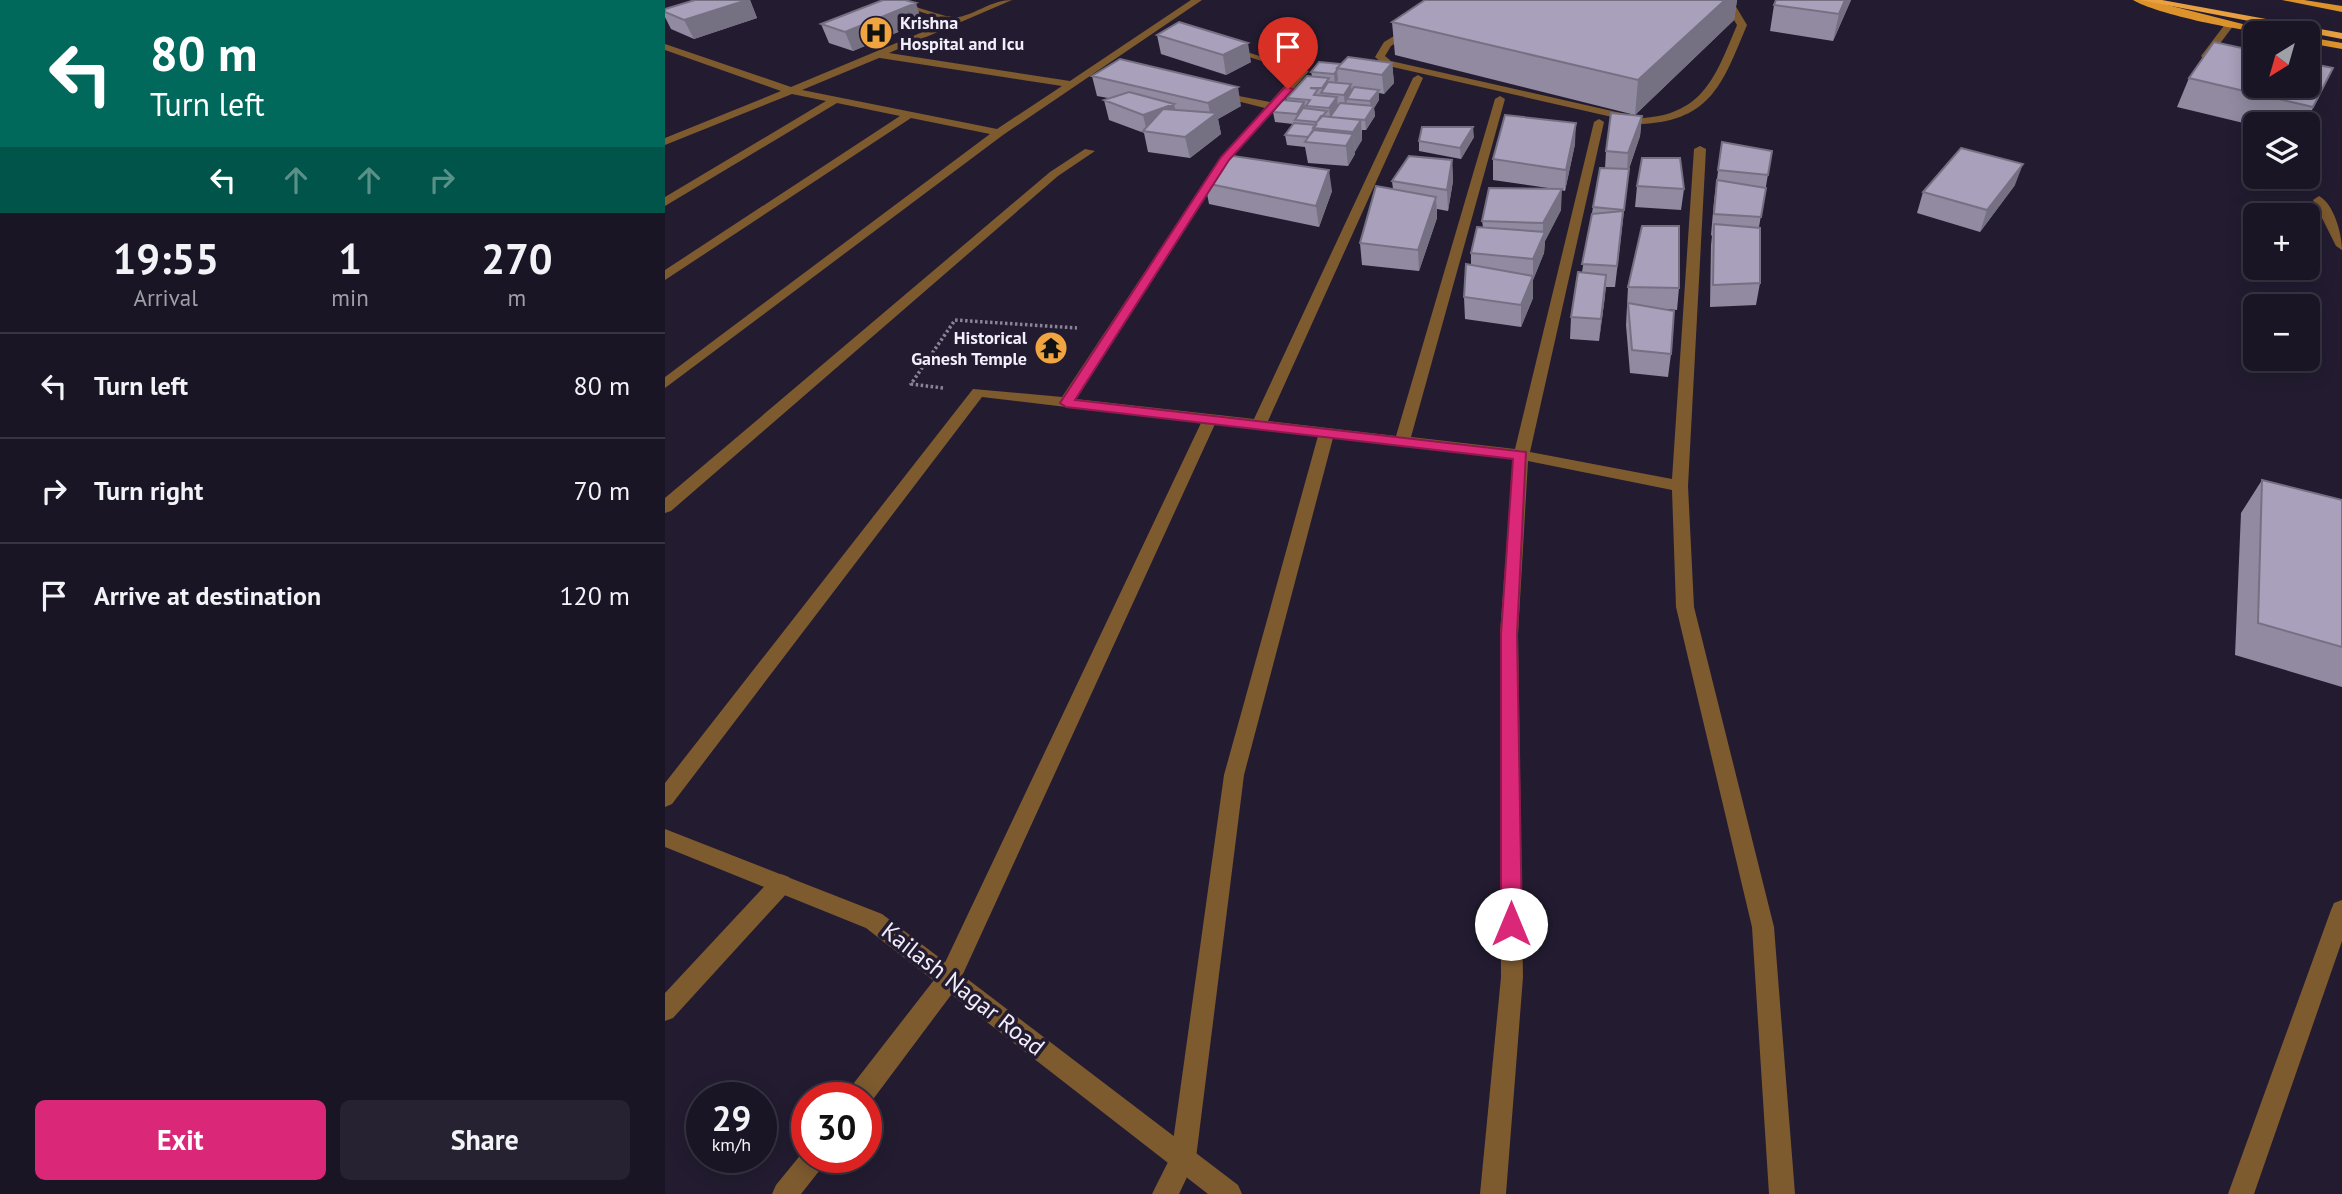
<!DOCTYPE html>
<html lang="en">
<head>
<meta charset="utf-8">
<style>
  :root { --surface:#1a1525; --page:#272232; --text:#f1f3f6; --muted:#9f9fa7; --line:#383442; --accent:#db2777 }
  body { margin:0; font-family:"PT Sans",sans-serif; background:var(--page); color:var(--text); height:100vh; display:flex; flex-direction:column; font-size:26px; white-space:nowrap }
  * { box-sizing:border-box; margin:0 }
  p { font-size:23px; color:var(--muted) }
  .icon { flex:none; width:38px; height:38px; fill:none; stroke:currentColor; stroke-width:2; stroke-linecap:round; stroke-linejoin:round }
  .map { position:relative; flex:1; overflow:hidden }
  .side { display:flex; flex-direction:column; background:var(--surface); width:665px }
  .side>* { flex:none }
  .hud { background:#00695c; color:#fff; overflow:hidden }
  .needle { width:46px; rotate:217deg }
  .buttons { position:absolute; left:1578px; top:21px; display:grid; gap:14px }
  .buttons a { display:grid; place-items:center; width:77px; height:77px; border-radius:10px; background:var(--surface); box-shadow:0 4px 18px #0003,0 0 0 2px var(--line); font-size:35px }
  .speed { position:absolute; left:21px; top:1082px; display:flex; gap:14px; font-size:35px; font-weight:700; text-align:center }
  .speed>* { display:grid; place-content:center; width:91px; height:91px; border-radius:50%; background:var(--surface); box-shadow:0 4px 18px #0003,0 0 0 2px var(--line); line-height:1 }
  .speed small { font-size:18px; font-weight:400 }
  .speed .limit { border:10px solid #d22; background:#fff; color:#111 }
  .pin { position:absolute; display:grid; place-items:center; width:60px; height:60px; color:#fff; margin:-72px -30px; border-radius:50% 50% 50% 0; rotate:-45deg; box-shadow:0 0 7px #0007 }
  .pin .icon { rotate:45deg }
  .me { position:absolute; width:77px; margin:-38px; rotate:0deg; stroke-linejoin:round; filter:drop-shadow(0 0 5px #0008) }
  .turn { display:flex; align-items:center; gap:24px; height:147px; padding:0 35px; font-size:32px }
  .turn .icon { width:91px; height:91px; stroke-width:2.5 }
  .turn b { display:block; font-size:49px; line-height:60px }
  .lanes { display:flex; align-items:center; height:66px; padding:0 35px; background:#0003; justify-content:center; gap:35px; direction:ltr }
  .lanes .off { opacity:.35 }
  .eta { display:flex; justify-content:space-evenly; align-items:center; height:119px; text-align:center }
  .eta b { font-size:42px; font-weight:800; line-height:49px }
  .primary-button { display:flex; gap:14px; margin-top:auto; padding:14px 35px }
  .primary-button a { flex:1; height:80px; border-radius:10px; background:var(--accent); color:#fff; font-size:28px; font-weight:800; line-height:80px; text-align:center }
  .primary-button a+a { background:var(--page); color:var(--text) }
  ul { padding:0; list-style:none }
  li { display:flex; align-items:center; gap:21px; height:105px; padding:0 35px; border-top:2px solid var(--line) }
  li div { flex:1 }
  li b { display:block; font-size:26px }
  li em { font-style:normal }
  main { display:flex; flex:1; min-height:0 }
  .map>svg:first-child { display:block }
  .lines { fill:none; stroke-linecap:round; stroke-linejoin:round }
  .path { stroke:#898496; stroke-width:3.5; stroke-dasharray:2.5 2.5; stroke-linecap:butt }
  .service { fill:#7e5a2f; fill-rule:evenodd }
  .minor { fill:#7e5a2f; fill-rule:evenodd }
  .tertiary { fill:#7e5a2f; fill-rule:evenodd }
  .primary { fill:#dc932b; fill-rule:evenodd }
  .trunk { fill:#e8a040; fill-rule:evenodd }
  .wall { fill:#918aa1 }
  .shaded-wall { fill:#767083 }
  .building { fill:#a9a0bb; stroke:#767083; stroke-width:2 }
  .route { fill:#db2777; stroke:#8e194d; stroke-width:2 }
  .labels { text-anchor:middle; stroke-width:7; stroke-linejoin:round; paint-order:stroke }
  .far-poi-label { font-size:18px; font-weight:bold; fill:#f1edfb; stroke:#231c31; text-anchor:start }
  .near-street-label { font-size:24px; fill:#f1edfb; stroke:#231c31 }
</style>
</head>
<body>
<main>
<section class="side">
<div class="hud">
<div class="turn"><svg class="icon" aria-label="left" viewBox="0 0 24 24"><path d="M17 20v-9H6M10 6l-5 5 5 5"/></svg><div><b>80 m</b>Turn left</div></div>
<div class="lanes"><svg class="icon" aria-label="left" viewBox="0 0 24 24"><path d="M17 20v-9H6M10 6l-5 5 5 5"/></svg><svg class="icon off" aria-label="ahead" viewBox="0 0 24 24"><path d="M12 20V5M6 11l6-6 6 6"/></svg><svg class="icon off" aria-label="ahead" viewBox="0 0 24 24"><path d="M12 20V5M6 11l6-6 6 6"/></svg><svg class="icon off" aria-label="right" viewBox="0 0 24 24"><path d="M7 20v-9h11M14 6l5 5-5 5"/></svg></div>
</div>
<div class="eta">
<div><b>19:55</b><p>Arrival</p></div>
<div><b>1</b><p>min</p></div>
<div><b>270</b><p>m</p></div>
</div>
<ul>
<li><svg class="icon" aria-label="left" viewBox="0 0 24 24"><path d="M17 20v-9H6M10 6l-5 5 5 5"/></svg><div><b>Turn left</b></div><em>80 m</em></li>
<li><svg class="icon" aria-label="right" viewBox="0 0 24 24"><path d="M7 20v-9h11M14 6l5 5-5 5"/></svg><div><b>Turn right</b></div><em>70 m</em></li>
<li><svg class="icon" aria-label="arrive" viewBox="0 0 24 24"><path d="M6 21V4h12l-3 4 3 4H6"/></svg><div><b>Arrive at destination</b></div><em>120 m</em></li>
</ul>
<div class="primary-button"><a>Exit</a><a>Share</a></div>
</section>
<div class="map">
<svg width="1677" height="1194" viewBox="0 0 1677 1194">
  <rect width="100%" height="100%" fill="#231c31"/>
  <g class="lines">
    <path class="path" d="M278,388L246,384L290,320L412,328"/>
    <path class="service" d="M1057,0H1067L1082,25C1058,82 1047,120 978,124L719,65L710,57L719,42L749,24L752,25V29L726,46L720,56L726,61L978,118C1039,114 1051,75 1072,25Z
      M1561,23L1569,25L1544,58H1538L1536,56Z
      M1677,900V941L1589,1194H1563L1666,910L1669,903Z"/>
    <path class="minor" d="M219,0C241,0 280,20 294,17C313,13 327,0 347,0L224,53L405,81L526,0H537L338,135L0,388V377L325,134L246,118L0,280V270L235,116L172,103L0,206V197L161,101L127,94L0,145V138L116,91L0,50V44L126,87L284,21ZM214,58H215L397,86L332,129L137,90Z
      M562,46L644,71L564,161L411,399L589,419L748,78L753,75L758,78L603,421L731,436L830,99L835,96L840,99L746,437L850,449L929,122L934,119L939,122L865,452L1007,479L1029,149L1035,146L1041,149L1023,486L1029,607L1109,927L1130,1194H1104L1087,927L1011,607L1007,490L863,461L853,634L858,977L841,1194H815L836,977L835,634L848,459L668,438L579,775L531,1158L514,1194H487L506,1156L559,775L653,436L550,424L292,987L203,1106L201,1097H182L185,1088L276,971L536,423L317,397L7,804L0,807V783L308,389L397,397L556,157L600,108L548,95V91L605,102L632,72L562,50Z
      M420,149L430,151L393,176L6,511L0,513V498L385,172Z
      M1654,196C1669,204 1677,234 1677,250L1671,246L1648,200Z
      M116,874L124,877L127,884L124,891L8,1018L0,1021V993L108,877Z
      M142,1147V1157H162L158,1166L136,1194H107L111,1185Z"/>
    <path class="tertiary" d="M0,829L217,914L573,1185L577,1194H543L201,928L0,847Z"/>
    <path class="primary" d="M1468,0H1483L1613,33C1586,34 1490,14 1468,0Z
      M1617,0H1639L1677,6V12Z
      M1643,37L1677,43V49L1643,43Z"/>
    <path class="trunk" d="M1475,0H1497L1677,33V39Z"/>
  </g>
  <path class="wall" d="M30,0H85L92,18L29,39L6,29L0,17V9Z
    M760,0H1072L1069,20L970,115L730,55L727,22Z
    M1186,0L1168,41L1105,31L1109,5Z
    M257,22L188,51L164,43L156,24Z
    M492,35L586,62L561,75L496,54Z
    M727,63L729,83L719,94L714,93V100L709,108L710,116L701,130H697V140L689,152L690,154L683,166L643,163L640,147L622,145L620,135L628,124L610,122L608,112L622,101V98L647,76L646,72L676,64Z
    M1668,68L1640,124H1591V126L1512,107L1524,78Z
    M427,76L576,106L553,119L556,134L525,158L483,152L479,133L444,120L439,100L443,98L432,96Z
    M977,116L975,136L964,169L950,287H941L934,341L905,339L906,317L917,272L928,207L940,168L941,151Z
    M809,137L796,159L754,151V141Z
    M1057,142L1107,151L1094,227L1095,283L1091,305L1045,307L1046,245L1047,236L1046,235L1049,201Z
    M910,144L900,191L896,190V210L880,241L879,253L868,280V298L856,327L800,319L799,297L806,265V253L818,227L817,221L890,189L828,180V159Z
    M787,160L788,181L783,211L772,209V218L754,271L697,265L695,243L728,189L727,181Z
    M540,183L667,191L654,227L544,204Z
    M1350,185L1315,232L1252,213L1258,192Z
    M972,186L1019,189L1016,210L970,207Z
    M963,287L1014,288L1012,310L1002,309L1006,354L1003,377L965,373L961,325Z
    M1597,480L1677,500V687L1570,655L1576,513Z"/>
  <path class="shaded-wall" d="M82,0H85L92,18L29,39L19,20Z
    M1060,0H1072L1069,20L970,115L973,80Z
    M1180,0H1186L1168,41L1174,14Z
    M251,3L257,22L188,51L180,32Z
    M583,43L586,62L561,75L558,55Z
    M727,63L729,83L719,94L717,75Z
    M672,70L673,80L670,84L669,74Z
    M686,84L687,94L682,99V101L680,105L679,95Z
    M573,87L576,106L553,119L556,134L525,158L520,137L546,118L543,103Z
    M714,90V100L709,108L710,116L701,130L700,120L706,110L705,101Z
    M672,97L673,107L665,118L664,108Z
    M639,102L641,113L633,120L632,114Z
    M509,104L514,124L482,132L478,115Z
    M977,116L975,136L962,174L963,153Z
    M696,120L697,140L690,152L688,132Z
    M911,123L910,144L900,191L901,170Z
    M808,127L809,137L796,159L795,148Z
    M688,134L690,154L683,166L681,146Z
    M787,160L788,181L783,211L782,190Z
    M1358,164L1350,185L1315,232L1322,210Z
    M664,170L667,191L654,227L651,206Z
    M897,189L896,210L880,241L879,253L868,280V298L856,327V305L868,276V259L878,237V223Z
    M771,197L772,218L754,271L753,250Z
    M941,275L940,297L934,341L936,319Z"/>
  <path class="building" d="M30,0H82L19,20L0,12V9Z
    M218,0H240L251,3L180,32L156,24Z
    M760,0H1060L973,80L727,22Z
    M1111,0H1180L1174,14L1109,5Z
    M514,22L583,43L558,55L492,35Z
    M1549,42L1591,51V86H1643V63L1668,68L1648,107L1524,78Z
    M683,57L727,63L717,75L672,68Z
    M455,59L573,87L543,103L427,76Z
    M654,62L676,64L672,68V70L669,74L646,72Z
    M642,76L664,78L657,88H645L653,89L649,95L672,97L664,108L641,106L645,100L622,98Z
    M663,82L686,84L679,95L656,93Z
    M689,87L714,90L705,101L682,99Z
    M464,92L509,104L478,115L439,100Z
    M617,100L639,102L632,114L608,112Z
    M675,103L709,106L700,120L665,117Z
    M638,108L662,111L652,122L630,120Z
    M498,109L552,113L520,137L478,131Z
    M946,113L977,116L963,153L941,151Z
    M840,115L911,123L901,170L828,159Z
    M656,116L696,120L688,132L648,128Z
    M629,123L651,125L648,128L649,130L643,137L620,135Z
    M757,127H808L795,148L754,141Z
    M648,130L688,134L681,146L640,142Z
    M1057,142L1107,151L1103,175L1053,170Z
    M1296,148L1358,164L1322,210L1258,192Z
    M561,155L664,170L651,206L540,183Z
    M744,156L787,160L782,190L727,181Z
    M977,158H1015L1019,189L972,186Z
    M935,168L964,169L959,210L928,207Z
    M1052,180L1101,188L1096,217L1049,214Z
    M711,186L771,197L753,250L695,243Z
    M824,188L897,189L878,223L817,221Z
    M958,211L952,266L917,264L927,214Z
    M1049,224L1095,228V283L1048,285Z
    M977,226H1014V288L963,287Z
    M812,227L880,232L868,259L806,253Z
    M801,264L868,276L856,305L799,297Z
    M913,272L941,275L936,319L906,317Z
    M963,303L1009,311L1006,354L967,350Z
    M1597,480L1677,500V647L1593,623Z"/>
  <path class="route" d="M620,87L628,89L564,160L410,400L861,452L852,634L857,924L854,931L846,934L839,931L836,924V634L848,459L401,407L395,403L556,157Z"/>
  <defs>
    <symbol id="hospital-disc" viewBox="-11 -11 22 22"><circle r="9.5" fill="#f1a540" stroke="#231c31"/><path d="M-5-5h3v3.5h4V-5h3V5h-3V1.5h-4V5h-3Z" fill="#111"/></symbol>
    <symbol id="temple-disc" viewBox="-11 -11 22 22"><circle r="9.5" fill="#f1a540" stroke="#231c31"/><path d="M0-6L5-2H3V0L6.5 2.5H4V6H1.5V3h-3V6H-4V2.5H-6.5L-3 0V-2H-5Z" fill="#111"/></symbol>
  </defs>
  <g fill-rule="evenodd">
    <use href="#hospital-disc" x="192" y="14" width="38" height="38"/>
    <use href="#temple-disc" x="367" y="329" width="38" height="38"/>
  </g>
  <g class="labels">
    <g class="far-poi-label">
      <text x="235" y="29">Krishna<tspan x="235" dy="21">Hospital and Icu</tspan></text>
      <text x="362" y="344" text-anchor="end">Historical<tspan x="362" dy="21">Ganesh Temple</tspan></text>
    </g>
    <g class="near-street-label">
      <text transform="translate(298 989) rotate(38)" y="8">Kailash Nagar Road</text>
    </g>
  </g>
</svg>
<div class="buttons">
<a><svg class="needle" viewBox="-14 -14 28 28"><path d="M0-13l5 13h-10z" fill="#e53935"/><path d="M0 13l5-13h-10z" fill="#9f9fa7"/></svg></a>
<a><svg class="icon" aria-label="layers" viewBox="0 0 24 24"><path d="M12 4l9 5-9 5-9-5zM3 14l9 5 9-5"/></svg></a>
<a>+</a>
<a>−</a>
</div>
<div class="speed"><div>29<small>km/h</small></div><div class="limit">30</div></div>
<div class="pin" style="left:623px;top:89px;background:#d93025"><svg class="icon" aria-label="arrive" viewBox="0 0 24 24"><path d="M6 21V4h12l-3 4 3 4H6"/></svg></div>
<svg class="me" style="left:846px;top:924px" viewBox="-20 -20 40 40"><circle r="19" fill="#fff"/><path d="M0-13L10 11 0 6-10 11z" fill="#db2777"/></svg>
</div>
</main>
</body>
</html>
